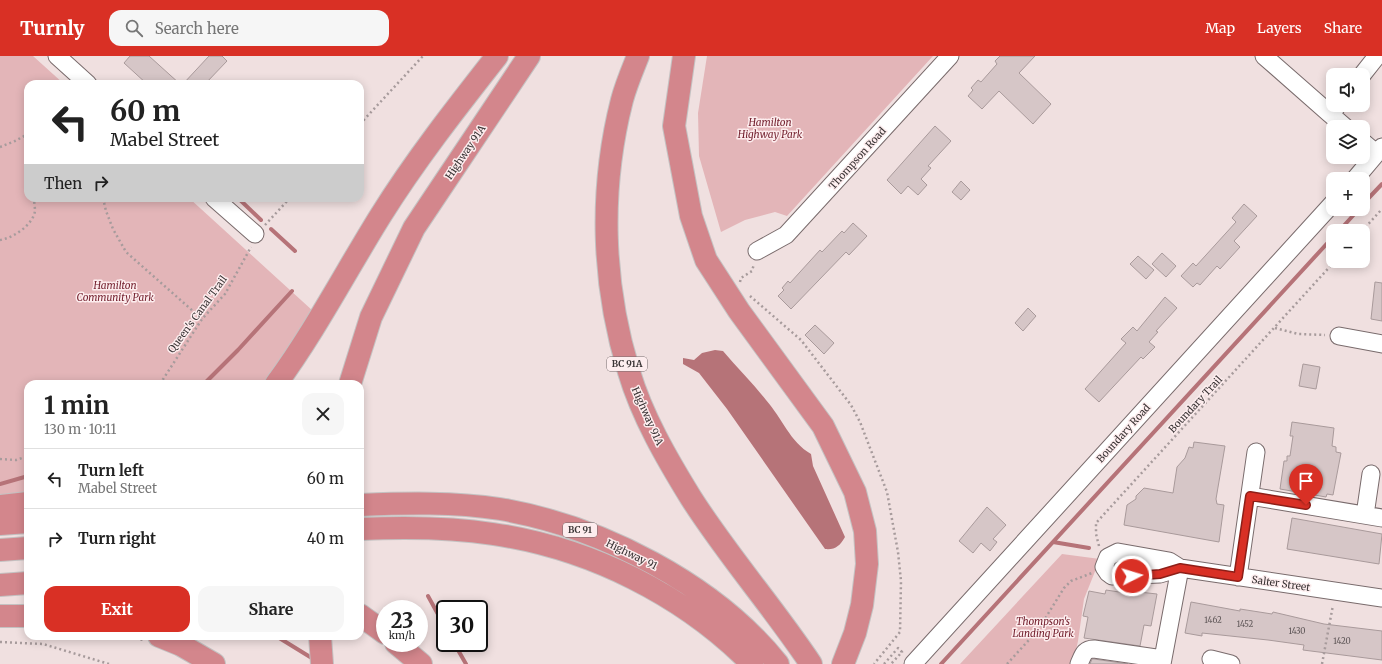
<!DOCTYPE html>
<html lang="en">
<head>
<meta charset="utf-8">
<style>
  :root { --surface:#fff; --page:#f6f6f6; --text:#222; --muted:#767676; --line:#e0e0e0; --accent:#d93025 }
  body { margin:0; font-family:Merriweather,serif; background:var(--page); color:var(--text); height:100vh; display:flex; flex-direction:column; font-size:15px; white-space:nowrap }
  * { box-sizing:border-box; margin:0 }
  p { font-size:13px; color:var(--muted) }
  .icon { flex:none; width:22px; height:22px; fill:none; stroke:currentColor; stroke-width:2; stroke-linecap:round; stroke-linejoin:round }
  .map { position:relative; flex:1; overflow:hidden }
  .panel { position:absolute; left:24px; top:324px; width:340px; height:260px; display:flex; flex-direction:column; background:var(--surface); border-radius:12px; box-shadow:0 2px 10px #0003 }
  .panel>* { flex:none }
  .hud { position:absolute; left:24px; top:24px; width:340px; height:122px; border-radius:12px; box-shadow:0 2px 10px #0003; background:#fff; color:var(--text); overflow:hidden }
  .buttons { position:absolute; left:1326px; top:12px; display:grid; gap:8px }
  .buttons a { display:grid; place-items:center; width:44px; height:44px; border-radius:8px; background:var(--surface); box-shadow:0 2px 10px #0003; font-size:20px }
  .speed { position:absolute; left:376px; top:544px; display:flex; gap:8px; font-size:20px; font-weight:700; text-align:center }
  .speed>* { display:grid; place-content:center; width:52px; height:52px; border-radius:50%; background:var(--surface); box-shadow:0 2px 10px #0003; line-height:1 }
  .speed small { font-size:10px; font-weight:400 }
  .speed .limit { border:2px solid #111; border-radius:6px; background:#fff; color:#111 }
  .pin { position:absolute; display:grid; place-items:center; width:34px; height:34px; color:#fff; margin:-41px -17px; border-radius:50% 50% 50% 0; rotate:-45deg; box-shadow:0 0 4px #0007 }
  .pin .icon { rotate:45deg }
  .me { position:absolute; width:44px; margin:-22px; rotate:85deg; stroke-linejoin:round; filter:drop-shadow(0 0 3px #0008) }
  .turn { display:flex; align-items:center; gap:14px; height:84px; padding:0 20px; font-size:18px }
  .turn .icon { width:52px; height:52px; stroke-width:2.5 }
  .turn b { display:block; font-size:28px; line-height:34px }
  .then { display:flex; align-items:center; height:38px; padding:0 20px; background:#0003; gap:8px; font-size:15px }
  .round { display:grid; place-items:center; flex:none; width:42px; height:42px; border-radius:12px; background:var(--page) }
  .overview { display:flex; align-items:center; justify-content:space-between; height:68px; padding:0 20px }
  h1 { font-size:24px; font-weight:700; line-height:30px }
  .action { display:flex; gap:8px; margin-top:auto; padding:8px 20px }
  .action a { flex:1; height:46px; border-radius:12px; background:var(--accent); color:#fff; font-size:16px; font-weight:700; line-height:46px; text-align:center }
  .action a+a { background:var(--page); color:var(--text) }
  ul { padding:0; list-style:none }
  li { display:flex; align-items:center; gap:12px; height:60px; padding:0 20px; border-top:1px solid var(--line) }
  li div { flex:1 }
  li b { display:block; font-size:15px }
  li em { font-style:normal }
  header { display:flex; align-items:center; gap:24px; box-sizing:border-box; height:56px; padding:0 20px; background:var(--accent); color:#fff }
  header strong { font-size:19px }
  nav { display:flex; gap:22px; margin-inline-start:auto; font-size:14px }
  .search { width:280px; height:36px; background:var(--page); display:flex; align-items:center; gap:10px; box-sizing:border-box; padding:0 14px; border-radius:12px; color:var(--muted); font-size:15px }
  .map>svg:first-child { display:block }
  .green { fill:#e3b5b8 }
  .water { fill:#b67378 }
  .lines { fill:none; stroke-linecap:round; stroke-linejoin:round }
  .stream { stroke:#b67378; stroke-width:4 }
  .building { fill:#d6c6c7; stroke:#a99a9b }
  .minor-casing { stroke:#796b6c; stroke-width:19 }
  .highway-casing { stroke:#c4c2c2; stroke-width:24 }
  .path { stroke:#a79b9c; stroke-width:2.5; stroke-dasharray:2 3; stroke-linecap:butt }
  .minor { stroke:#fff; stroke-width:17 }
  .highway { stroke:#d3868c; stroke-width:22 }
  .route-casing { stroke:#8d1f18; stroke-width:10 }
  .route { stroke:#d93025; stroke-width:7 }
  .labels { text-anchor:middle; stroke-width:3; stroke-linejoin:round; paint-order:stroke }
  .number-label { font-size:8px; fill:#605859 }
  .shield { fill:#fdedee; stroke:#746b6c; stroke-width:1 }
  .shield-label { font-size:9px; font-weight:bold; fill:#393334 }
  .park-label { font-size:10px; font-style:italic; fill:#74212f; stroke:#fdedee }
  .street-label { font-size:10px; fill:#393334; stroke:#fdedee }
</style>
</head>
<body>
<header>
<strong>Turnly</strong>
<div class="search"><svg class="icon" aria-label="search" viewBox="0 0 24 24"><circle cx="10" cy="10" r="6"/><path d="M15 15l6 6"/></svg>Search here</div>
<nav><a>Map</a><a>Layers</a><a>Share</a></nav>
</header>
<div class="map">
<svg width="1382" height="608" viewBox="0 0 1382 608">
  <rect width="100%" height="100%" fill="#f0e0e0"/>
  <path class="green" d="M0,0H33L64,28H28V142H189L313,255L263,328H28V438L0,442Z
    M707,0H933L787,160L775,156L745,164L721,176L699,100L698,57Z
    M1062,498L1100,503L1084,543L1078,585L1073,608H960Z"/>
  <path class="water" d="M715,294L723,295C737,312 753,327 766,344C782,362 790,386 811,398L813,410L845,481C840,490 835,494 825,493L727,353L699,317L683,308V302L694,304L702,297Z"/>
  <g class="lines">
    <path class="stream" d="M113,27L114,28
      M238,142L261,164
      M1363,148L1382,128
      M271,173L295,195
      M1339,175L1359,153
      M204,328L238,294L292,235
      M0,428L28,420
      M1053,486L1089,492
      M428,540L445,571
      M276,580L315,604
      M454,587L466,608
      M941,608L1333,181"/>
  </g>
  <path class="building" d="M130,0H149L180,28H147L124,7Z
    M209,0H222L227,5L205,28H183Z
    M1000,0H1035L1019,17L1051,48L1033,68L999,35L982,53L968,40L973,34L971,32L978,24L981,26L997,8L995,5Z
    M935,70L951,85L928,110L931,112L921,123L927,129L918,139L908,130L901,138L887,124Z
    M961,125L970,134L961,144L952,136Z
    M1244,148L1257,160L1234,185L1240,191L1220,213L1217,210L1200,229L1197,227L1193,231L1181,220L1193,207L1196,210L1236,166L1232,162Z
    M853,167L867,180L849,199L846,196L791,253L778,240L784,234L782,232L788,225L790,227L820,194L822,196L842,175L844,177Z
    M1162,197L1176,210L1166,221L1152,208Z
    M1138,200L1154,214L1146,223L1130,208Z
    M1375,226L1382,227V265L1371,263Z
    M1165,241L1177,252L1156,275L1158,276L1149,286L1155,291L1143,303L1141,301L1099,346L1085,333L1126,287L1121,283L1133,271L1137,275Z
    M1028,252L1036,260L1023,275L1015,267Z
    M815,269L834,287L824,298L805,279Z
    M1303,308L1320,311L1316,333L1299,330Z
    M1292,366L1334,372L1332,390L1336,391V396L1341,397L1333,439L1327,438L1326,441L1280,433L1284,405H1287V400H1290L1293,380H1290Z
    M1194,386L1225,390L1216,443L1217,448L1224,449L1219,486L1124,469L1127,449L1136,443V440L1144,432L1173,437L1177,411L1185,402L1189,391L1193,392Z
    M987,451L1006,469L993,483L997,486L990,495L981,487L973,497L959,485Z
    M1292,462L1382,478L1379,508L1287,493Z
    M1106,534L1139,539V536L1157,538L1151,570L1144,569L1140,590L1084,582L1088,561L1083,560L1089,535L1105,538Z
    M1191,546L1240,555V553L1272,558L1273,556L1324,568L1382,575V604L1303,594L1304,589L1268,584L1202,577V580L1185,577Z
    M1092,603H1094L1128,608H1090Z"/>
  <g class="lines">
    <defs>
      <path id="minor" d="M57,0L88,28
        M1264,0L1330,58
        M1362,19L1377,0
        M1338,49L1330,58L1345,71
        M1363,86L1376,97
        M1355,123L1382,91
        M214,142L255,178
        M757,195L786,179L950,0
        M1339,280L1382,288
        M1250,440L1382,462
        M1365,459L1371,418
        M1180,512L1169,505L1118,496L1108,501L1104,511L1108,517L1112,520L1160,518L1180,512L1382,542
        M1238,521L1256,396
        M1211,603L1231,608
        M913,608L1333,147
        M1079,608C1083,599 1084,593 1094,593L1163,603
        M1162,608L1180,512"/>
      <path id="highway" d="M638,0C632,15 626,29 622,44C599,134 602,228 629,316C642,360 667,403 691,442C728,500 773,551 811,608
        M684,0L674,70L691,160L706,204L739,255L823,370L855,436L865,475L867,508L862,549L855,577L843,608
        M276,328C315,275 346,215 381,159C416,103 457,51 497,0
        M350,328L371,261L414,172L529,0
        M360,449C406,447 454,446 500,453C600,470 714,528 778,608
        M0,450L28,447
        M0,468L28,466
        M360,473C404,471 449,471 493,478C590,492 684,539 752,608
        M0,494L28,492
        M0,529L28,527
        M360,559L385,577
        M0,560H28
        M159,580L181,589L214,608
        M320,580L322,608
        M396,587L421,608"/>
    </defs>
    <use href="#minor" class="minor-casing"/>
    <use href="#highway" class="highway-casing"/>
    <path class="path" d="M360,68L423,0
      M0,91L15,85L28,78
      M103,142L106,155L113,173L126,196L202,263
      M265,169L290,142
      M1362,175L1382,153
      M0,184C13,182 33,169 35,155C35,151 34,146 34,142
      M740,226L741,222L752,215L754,208
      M750,240L801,284L851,349L860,366L887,436L898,496L901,525L900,576L874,608
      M1275,272L1298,278L1325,279
      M160,328L202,263L225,238L251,191
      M0,403L16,404L28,400
      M1099,490L1096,478V467L1335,205
      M126,580L143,584
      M0,586L43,588L109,608
      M884,608L898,592L902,596L891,608
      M1007,608L1038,574L1064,532L1071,525L1092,517
      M1322,608L1333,549"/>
    <use href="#minor" class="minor"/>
    <use href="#highway" class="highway"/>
  </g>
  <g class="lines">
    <defs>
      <path id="route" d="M1132,520L1160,518L1180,512L1238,521L1250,440L1306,449"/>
    </defs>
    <use href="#route" class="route-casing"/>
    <use href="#route" class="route"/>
  </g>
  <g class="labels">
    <g class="number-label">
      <text x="1213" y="567">1462</text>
      <text x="1245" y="571">1452</text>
      <text x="1297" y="578">1430</text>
      <text x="1342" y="588">1420</text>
    </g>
    <g class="shield">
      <rect x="607" y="301" width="40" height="14" rx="3"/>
      <rect x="563" y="467" width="34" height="14" rx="3"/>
    </g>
    <g class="shield-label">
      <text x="627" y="311">BC 91A</text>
      <text x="580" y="477">BC 91</text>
    </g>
    <g class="park-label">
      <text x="770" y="70">Hamilton<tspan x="770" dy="12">Highway Park</tspan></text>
      <text x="115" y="233">Hamilton<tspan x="115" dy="12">Community Park</tspan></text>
      <text x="1043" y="569">Thompson's<tspan x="1043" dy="12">Landing Park</tspan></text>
    </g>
    <g class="street-label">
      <text transform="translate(465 96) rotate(-56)" y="4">Highway 91A</text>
      <text transform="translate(857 102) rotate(-48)" y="4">Thompson Road</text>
      <text transform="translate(197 258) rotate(-54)" y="4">Queen's Canal Trail</text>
      <text transform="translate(1195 348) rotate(-47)" y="4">Boundary Trail</text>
      <text transform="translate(648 360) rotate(66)" y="4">Highway 91A</text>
      <text transform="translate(1123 377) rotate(-48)" y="4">Boundary Road</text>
      <text transform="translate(632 498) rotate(26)" y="4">Highway 91</text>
      <text transform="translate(1281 527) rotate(8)" y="4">Salter Street</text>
    </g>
  </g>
</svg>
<div class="buttons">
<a><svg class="icon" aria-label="sound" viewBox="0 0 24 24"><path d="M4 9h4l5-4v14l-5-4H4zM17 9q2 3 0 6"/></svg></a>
<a><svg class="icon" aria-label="layers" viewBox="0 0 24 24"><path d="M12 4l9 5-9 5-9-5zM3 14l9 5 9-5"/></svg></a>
<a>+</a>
<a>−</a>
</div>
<div class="speed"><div>23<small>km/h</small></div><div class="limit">30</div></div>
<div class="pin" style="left:1306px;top:449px;background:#d93025"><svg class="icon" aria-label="arrive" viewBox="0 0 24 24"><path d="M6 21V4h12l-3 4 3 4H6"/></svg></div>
<svg class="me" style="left:1132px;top:520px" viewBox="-20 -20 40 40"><circle r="17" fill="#d93025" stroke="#fff" stroke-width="3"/><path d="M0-11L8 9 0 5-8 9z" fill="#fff"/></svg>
<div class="hud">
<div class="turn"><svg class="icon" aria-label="left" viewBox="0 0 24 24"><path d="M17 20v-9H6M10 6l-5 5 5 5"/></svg><div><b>60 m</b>Mabel Street</div></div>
<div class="then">Then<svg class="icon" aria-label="right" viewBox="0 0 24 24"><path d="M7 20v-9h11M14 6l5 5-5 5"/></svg></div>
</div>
<section class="panel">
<div class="overview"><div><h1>1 min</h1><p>130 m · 10:11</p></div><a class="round"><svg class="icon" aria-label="close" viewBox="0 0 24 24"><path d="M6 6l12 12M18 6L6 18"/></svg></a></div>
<ul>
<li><svg class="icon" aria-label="left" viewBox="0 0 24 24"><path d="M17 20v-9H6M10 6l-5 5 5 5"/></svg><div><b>Turn left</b><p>Mabel Street</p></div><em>60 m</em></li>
<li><svg class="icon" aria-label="right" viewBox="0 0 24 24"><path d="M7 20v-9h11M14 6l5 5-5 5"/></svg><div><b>Turn right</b></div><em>40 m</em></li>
</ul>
<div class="action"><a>Exit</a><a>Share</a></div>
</section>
</div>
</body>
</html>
